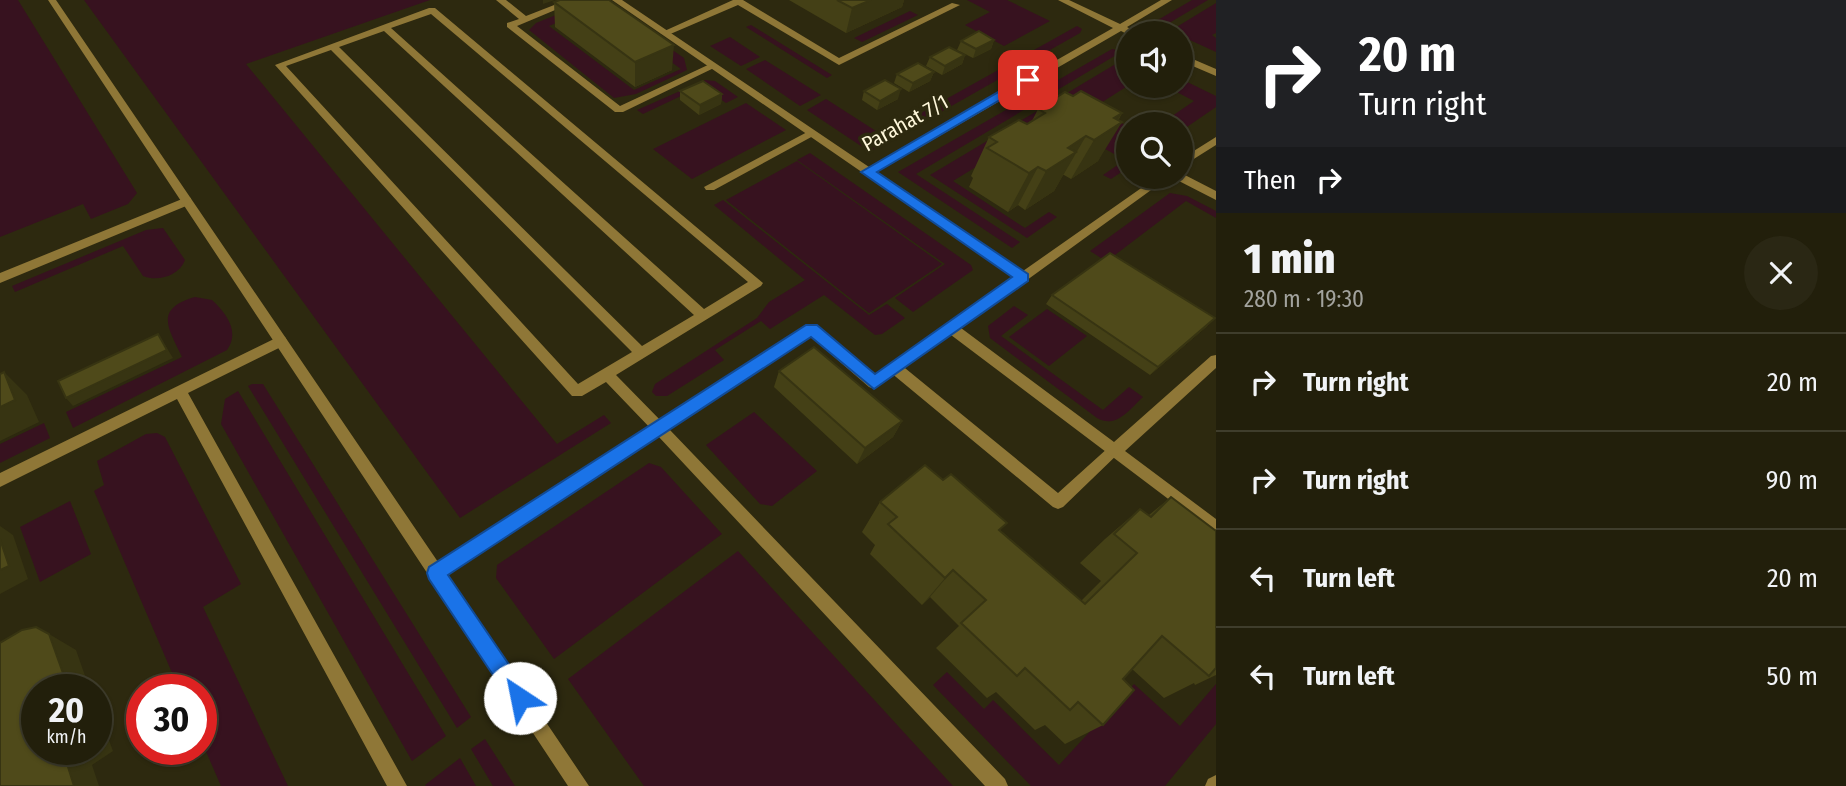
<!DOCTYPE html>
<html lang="en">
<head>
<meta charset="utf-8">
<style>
  :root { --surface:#221f0b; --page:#2a2714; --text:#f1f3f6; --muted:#a2a29d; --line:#3f3d2c }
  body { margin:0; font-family:"Fira Sans Condensed",sans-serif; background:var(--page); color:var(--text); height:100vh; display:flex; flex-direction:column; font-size:26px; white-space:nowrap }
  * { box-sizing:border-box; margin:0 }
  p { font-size:23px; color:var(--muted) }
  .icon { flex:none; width:38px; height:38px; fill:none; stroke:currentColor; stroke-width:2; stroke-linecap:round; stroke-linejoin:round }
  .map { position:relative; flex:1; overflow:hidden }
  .drawer { display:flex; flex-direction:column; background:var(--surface); width:630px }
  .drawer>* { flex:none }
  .hud { background:#202124; color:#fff; overflow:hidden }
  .tools { position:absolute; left:1116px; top:21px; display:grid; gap:14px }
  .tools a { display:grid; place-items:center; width:77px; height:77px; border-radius:50%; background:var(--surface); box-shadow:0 2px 5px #0004,0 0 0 2px var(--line); font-size:35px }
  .speed { position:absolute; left:21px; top:674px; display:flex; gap:14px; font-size:35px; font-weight:700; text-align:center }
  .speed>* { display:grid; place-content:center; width:91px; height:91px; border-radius:50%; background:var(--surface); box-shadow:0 2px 5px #0004,0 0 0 2px var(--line); line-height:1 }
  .speed small { font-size:18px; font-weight:400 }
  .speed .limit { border:10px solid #d22; background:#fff; color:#111 }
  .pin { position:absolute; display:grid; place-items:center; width:60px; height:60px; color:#fff; margin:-30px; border-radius:14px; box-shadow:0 4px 10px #0006 }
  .me { position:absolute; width:77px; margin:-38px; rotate:326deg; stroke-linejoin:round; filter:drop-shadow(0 0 5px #0008) }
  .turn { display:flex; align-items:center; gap:24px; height:147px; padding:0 28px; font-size:32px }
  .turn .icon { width:91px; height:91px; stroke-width:2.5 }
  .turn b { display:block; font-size:49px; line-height:60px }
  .then { display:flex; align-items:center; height:66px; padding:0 28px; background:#0003; gap:14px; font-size:26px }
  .round { display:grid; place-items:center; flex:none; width:74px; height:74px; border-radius:37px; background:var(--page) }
  .overview { display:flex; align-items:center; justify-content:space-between; height:119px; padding:0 28px }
  h1 { font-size:42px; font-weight:800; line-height:52px }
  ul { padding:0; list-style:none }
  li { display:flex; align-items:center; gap:21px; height:98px; padding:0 28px; border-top:2px solid var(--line) }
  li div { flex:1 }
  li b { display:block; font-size:26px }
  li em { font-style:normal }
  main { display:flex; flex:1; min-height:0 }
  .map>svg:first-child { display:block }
  .green { fill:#37121f }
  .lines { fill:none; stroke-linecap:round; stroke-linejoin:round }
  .service { fill:#8f7737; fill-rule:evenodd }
  .minor { fill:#8f7737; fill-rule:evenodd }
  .wall { fill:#444016 }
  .shaded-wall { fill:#373412 }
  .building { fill:#4f4a1a; stroke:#373412; stroke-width:2 }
  .route { fill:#1a73e8; stroke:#114b97; stroke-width:2 }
  .labels { text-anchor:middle; stroke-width:7; stroke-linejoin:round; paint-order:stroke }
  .far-street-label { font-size:21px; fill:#fff8db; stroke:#2d290f }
</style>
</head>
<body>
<main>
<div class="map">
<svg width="1216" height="786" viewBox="0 0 1216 786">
  <rect width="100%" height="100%" fill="#2d290f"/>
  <path class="green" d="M0,0H18L137,193L128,204L91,219L83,204L0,237Z
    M84,0H430L246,64L557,444L604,415L611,423L460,518Z
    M967,0H1007L1050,21L1004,46L965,25L990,12Z
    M1192,0H1208L1159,29L1166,33H1153L1151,24Z
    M1216,3V33L1212,35L1216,38V52L1181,36V33L1170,31Z
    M576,7L594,8L549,26L634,90L681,69L625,29L636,25L684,58L687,70L636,94L614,98L529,30L536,23Z
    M910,11L918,15L862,42L854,38Z
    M751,25L832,75L827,78L746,27Z
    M1077,26L1082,29L1080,33L895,138L887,132Z
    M730,37L760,57L741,66L710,46Z
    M1112,49L1123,51L916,174L1020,242L1012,248L898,172Z
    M1129,56V85L1093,108L1129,127V167L1111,179L1103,175L1125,160L1053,120L953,181L1025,228L1049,212L1057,217L1027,238L930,175Z
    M765,60L821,95L800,106L746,69Z
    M1181,79L1216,96V107L1181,131V124L1162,123L1194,101L1165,86H1181Z
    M705,80L715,81L738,97L726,103L702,86L643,114L637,110Z
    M826,99L890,140L870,152L807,110Z
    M746,103L786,130L692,179L653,149Z
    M810,153L971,265L973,270L913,312L895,298L945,264L797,160Z
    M797,161L942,264L869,313L726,200Z
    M1170,193L1187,196L1216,211V218L1186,201L1111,258L1210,321L1208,326L1090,251Z
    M723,200L869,315L887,304L905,318L882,334L875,335L824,295L770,329L761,321L715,350L724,360L667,396H656L652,392L655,384L757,318L769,302L805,280L714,205Z
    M163,228L185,260C179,276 158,282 143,276L123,246L15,292L12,286L146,230Z
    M195,297L212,300C227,314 240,332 227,350L73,428L66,412L182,357C169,329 153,309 195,297Z
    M1014,306L1028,315L1001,336L1103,410L1129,387L1143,397C1129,410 1116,429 1097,418L990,338L988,326Z
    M1047,309L1087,336L1049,366L1009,337Z
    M252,384H263L471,717L457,728L248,386Z
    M238,391L446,736L412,761L221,424L225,399Z
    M754,412L817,471L772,506L760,504L706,445Z
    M44,423L50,438L0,463V444Z
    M157,433L165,437L241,584L203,607L288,786H221L201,740V690L179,689L94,491L104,485L97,461L146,434Z
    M649,463L661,467L722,534L554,659L496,578L497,565Z
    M70,501L91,554L40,582L20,527Z
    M738,551L953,786H644L568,679Z
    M947,672L984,709L993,700L1059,765L1134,684L1180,726L1216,684V724L1165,786H1031L933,685Z
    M485,739L515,786H493L471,749Z
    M460,758L476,786H426L425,785Z"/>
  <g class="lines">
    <path class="service" d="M496,0H506L526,16L567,0H579L517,26L620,106L710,64L718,66L623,112H615L507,27V23L519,19Z
      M733,0H743L839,58L952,3L960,5L839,65L738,5L668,35L660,33Z
      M429,8H435L763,283L761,286L616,375L664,424L666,428L664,432L659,434L654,432L606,382L582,396H572L275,65ZM431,14L748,282L704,309L391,28ZM384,31L694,315L642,346L339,47ZM331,50L632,352L578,384L286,66Z
      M811,130L816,133L815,135L714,190H706L704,187Z
      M187,197L191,198V204L0,283V273Z
      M280,336L285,337L287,341L285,345L188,393L407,786H387L177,399L0,487V473Z
      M895,363L900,364L1058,493L1109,447L1114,445L1119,447L1121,451L1063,507L1058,509L1053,507L890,372L888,368L890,364Z"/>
    <path class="minor" d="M48,0H56L438,562L806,325H816L874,375L1014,277L612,0H622L869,167L1113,28L1058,0H1069L1120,24L1161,0H1172L1127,27L1137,33L1129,35L1121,31L877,172L1023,271L1157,177H1169L961,328L1114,442L1211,356L1216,355V368L1125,451L1216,519V535L951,335L874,389L869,387L810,336L669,429L1005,779L1008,786H985L658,436L447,575L589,786H568Z
      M1181,54L1216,69V76L1181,61Z
      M1216,137V145L1181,167V159Z
      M1181,173L1216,191V200L1177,180L1176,177H1181Z
      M1216,775V786H1205L1208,779Z"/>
  </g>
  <path class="wall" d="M789,0H904L902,7L846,33Z
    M554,2L672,70L635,87L555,27Z
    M994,40L991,49L973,58L957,50L961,41Z
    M965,55L962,64L942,75L926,66L930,57Z
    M934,72L930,81L909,92L894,83L897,74Z
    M680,91L722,94L721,104L699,115L680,100Z
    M864,91L898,99L877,110L862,100Z
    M1073,96L1122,113L1098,161L1071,179L1064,175H1063L1054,191L1025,210L1018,205L1008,212L969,187L973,178L971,176L989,137L1027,124L1032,121L1038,109Z
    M1052,295L1215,318L1206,327L1150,375L1046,304Z
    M779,371L902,421L893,437L857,464L774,387Z
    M1171,497L1215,530L1216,529V675L1195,685L1194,683L1164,698L1132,669L1123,679L1103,725L1065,744L1045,725L1035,730L996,692L987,698L936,648L959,626L930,597L922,605L870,554L875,545L862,532L880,502L1000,530L1081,601L1101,581L1080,563L1105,539L1140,509L1149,515Z"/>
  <path class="shaded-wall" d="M543,0H555L543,4Z
    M871,0H904L902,7L846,33L852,8Z
    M994,40L991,49L973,58L976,49Z
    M674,45L672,70L635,87V62Z
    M965,55L962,64L942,75L945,66Z
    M934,72L930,81L909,92L913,83Z
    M901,89L898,99L877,110L880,101Z
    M722,94L721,104L699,115L700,105Z
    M1122,113L1113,128L1122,122L1098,161L1071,179L1094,140L1114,118Z
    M1086,136L1054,191L1025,210L1046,171L1068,148Z
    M1038,167L1018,205L1008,212L1029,173Z
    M1215,318L1206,327L1150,375L1158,367Z
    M158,334L173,358L73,406L66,398Z
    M4,372L27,395L39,422L0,441V407Z
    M902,421L893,437L857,464L865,448Z
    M0,526L13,535L28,579L0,594Z
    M953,570L930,597L922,605L945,578Z
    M49,634L76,650L90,690H69Z
    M96,706L113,751L92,765L99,786H74L64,754L72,749H96Z"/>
  <path class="building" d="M560,0H609L674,45L635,62L554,2Z
    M837,0H871L852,8Z
    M979,31L994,40L976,49L961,41Z
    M949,47L965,55L945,66L930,57Z
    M918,63L934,72L913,83L897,74Z
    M885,80L901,89L880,101L864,91Z
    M703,81L722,94L700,105L680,91Z
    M1081,91L1122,113L1114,118L1122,122L1094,140L1086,136L1068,148L1076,152L1046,171L1038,167L1029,173L987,148L997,142L989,137L1019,120L1027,124L1045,113L1038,109L1065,92L1073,96Z
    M1110,253L1215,318L1158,367L1052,295Z
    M158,334L167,350L66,398L58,381Z
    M814,347L902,421L865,448L779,371Z
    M4,372L15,400L0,407V374Z
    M925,465L943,480L951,474L1007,523L999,530L1085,604L1137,553L1114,534L1140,509L1151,517L1171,497L1216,531V668L1209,676L1162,636L1123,679L1134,690L1103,725L1078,702L1070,710L1025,668L1017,676L961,623L986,600L953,570L945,578L888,524L897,517L880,502Z
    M0,539L9,566L0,570Z
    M36,627L49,634L69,690H37V749H72L64,754L74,786H0V643L22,630Z"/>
  <path class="route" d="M1024,77L1034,80L877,172L1028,274V281L874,389L811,337L448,575L527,691L530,698L527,705L520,708L513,705L429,579L427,573L429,567L806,325H817L875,374L1012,277L861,172Z"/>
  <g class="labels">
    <g class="far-street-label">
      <text transform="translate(905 123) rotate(-29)" y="7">Parahat 7/1</text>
    </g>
  </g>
</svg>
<div class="tools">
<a><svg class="icon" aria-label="sound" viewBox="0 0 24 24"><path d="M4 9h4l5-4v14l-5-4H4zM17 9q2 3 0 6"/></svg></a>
<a><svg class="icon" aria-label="search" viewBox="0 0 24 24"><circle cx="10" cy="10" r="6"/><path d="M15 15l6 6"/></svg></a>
</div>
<div class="speed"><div>20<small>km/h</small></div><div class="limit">30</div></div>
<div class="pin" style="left:1028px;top:80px;background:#d93025"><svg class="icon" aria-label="arrive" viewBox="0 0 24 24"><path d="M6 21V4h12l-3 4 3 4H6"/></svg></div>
<svg class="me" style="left:520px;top:698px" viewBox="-20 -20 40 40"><circle r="19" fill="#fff"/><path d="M0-13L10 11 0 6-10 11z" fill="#1a73e8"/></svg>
</div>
<section class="drawer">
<div class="hud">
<div class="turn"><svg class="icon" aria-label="right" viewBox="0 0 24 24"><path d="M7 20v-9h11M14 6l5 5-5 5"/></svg><div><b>20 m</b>Turn right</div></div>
<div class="then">Then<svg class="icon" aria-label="right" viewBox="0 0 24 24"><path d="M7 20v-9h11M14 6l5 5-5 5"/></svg></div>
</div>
<div class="overview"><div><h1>1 min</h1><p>280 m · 19:30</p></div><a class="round"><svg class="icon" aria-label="close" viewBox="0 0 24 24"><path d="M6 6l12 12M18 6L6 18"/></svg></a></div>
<ul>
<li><svg class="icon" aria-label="right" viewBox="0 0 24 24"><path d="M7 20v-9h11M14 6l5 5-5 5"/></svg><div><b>Turn right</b></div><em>20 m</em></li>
<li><svg class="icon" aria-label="right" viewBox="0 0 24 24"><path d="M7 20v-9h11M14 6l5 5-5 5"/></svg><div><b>Turn right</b></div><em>90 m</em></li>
<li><svg class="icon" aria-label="left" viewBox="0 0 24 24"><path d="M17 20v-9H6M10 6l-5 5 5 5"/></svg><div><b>Turn left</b></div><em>20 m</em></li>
<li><svg class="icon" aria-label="left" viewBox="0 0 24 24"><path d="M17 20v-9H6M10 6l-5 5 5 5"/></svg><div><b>Turn left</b></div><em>50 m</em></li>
</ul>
</section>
</main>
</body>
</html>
